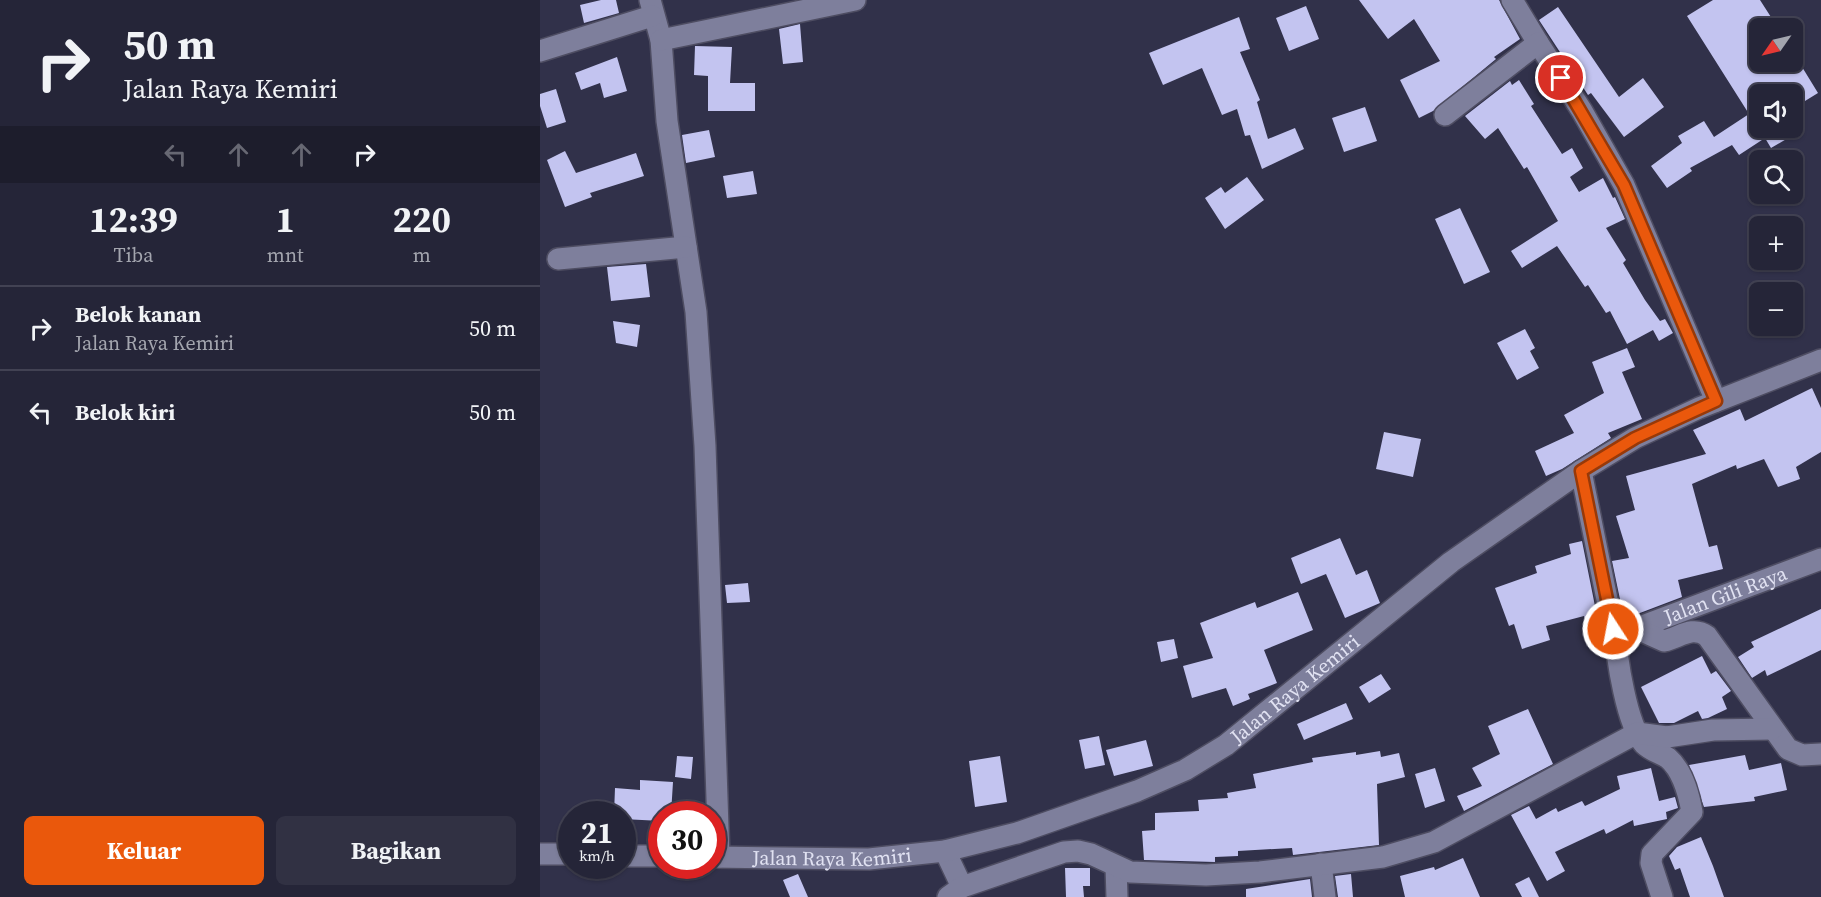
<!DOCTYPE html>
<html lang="id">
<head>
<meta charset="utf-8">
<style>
  :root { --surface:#252538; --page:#313143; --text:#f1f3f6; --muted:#a3a5ae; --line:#424253; --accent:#ea580c }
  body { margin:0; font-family:"Source Serif 4",serif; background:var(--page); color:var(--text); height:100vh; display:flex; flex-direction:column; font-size:22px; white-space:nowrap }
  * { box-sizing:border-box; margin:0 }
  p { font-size:20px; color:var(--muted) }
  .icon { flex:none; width:33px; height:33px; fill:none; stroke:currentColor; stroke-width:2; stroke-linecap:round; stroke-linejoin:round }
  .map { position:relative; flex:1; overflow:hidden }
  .drawer { display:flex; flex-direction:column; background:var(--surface); width:540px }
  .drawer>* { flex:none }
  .guide { background:#252538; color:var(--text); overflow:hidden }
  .needle { width:39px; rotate:236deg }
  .buttons { position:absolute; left:1209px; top:18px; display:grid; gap:12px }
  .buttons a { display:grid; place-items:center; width:54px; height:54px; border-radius:9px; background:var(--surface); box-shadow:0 2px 4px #0004,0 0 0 2px var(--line); font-size:30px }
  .speed { position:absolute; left:18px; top:801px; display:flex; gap:12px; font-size:30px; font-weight:700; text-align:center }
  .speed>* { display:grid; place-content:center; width:78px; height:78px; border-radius:50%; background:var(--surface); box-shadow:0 2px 4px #0004,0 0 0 2px var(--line); line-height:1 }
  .speed small { font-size:15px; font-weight:400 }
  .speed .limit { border:9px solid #d22; background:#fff; color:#111 }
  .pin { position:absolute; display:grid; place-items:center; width:51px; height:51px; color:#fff; margin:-26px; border:3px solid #fff; border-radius:50%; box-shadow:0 2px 6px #0007 }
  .me { position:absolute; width:66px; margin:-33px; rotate:349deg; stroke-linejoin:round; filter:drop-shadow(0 0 4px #0008) }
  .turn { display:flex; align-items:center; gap:21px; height:126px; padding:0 24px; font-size:27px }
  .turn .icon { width:78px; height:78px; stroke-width:2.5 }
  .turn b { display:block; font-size:42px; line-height:51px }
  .lanes { display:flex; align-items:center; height:57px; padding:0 24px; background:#0003; justify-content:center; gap:30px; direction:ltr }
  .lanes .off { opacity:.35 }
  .eta { display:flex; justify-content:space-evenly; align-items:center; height:102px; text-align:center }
  .eta b { font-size:36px; font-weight:700; line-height:42px }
  .button { display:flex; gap:12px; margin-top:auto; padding:12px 24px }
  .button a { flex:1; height:69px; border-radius:9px; background:var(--accent); color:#fff; font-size:24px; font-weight:700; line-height:69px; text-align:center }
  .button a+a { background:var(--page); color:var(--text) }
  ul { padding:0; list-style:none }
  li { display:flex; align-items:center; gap:18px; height:84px; padding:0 24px; border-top:2px solid var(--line) }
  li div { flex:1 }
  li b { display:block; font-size:22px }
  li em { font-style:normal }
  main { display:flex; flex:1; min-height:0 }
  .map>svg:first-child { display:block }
  .building { fill:#c3c4f0 }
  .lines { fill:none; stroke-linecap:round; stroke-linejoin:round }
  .minor-casing { stroke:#4e4d62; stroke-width:24 }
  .minor { stroke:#7e7f9c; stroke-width:21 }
  .route-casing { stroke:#983908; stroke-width:15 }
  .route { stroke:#ea580c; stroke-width:10 }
  .labels { text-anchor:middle; stroke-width:6; stroke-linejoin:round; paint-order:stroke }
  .street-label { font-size:20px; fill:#e1e2f2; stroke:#1a1b26 }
</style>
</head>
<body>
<main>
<section class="drawer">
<div class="guide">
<div class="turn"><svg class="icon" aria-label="right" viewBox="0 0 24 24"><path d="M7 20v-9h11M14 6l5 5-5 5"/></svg><div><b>50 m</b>Jalan Raya Kemiri</div></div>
<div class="lanes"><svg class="icon off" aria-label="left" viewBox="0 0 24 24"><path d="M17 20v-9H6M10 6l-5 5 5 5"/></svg><svg class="icon off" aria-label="ahead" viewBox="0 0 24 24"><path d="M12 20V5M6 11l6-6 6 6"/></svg><svg class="icon off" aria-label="ahead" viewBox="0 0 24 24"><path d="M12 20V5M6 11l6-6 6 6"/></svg><svg class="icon" aria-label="right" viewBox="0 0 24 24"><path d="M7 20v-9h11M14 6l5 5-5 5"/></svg></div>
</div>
<div class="eta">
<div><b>12:39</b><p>Tiba</p></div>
<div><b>1</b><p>mnt</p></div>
<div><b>220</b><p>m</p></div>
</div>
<ul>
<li><svg class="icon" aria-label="right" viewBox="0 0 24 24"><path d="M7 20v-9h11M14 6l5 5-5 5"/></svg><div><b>Belok kanan</b><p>Jalan Raya Kemiri</p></div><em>50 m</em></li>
<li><svg class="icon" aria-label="left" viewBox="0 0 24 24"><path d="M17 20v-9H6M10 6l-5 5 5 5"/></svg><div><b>Belok kiri</b></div><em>50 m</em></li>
</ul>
<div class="button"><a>Keluar</a><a>Bagikan</a></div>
</section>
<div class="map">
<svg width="1281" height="897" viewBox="0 0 1281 897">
  <rect width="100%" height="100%" fill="#31314a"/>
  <path class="building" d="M61,0H76L79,13L44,23L40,5Z
    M819,0H959L980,39L954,57L956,59L893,111L879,118L860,80L900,61L874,19L848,39Z
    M1173,0H1220L1238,28H1220V62H1259L1278,93L1252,109V94H1220V128H1265L1231,148L1225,138L1199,155L1192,145L1150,168L1152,171L1127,188L1111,166L1142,143L1138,136L1164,121L1174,137L1209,114L1147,16Z
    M766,6L779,39L749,51L736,18Z
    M1018,7L1079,97L1103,78L1124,107L1084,137L1051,93L1048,95L999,20Z
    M699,17L710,49L700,52L720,100L717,102L728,139L755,128L764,149L722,169L710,135L705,136L697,109L682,115L662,68L623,85L609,53Z
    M260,24L263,62L243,64L239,29Z
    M155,46L192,47L190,83H215V111H168V76L154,75Z
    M77,57L87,91L64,98L60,83L41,90L35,73Z
    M979,80L994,104L991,106L1022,154L1032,148L1043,168L1030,177L1039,192L1063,178L1073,198L1075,197L1085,219L1066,228L1086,260L1083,263L1105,300L1120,321L1125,319L1133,333L1119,341L1113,330L1087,344L1070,311L1066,313L1048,285L1045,287L1017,246L982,268L971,251L1018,221L987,167L984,169L958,128L945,139L925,116L970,81L972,85Z
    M16,89L26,122L7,128L0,106V94Z
    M825,107L837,141L804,152L792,118Z
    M169,130L175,157L146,163L142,135Z
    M25,151L36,173L96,153L104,176L50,193L52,197L25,207L7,160Z
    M213,171L217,194L187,198L183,176Z
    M707,177L724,200L685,229L665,198L681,187L685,193Z
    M920,208L950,272L924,284L895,219Z
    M106,264L110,297L71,301L67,267Z
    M73,321L100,325L97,347L76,343Z
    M985,329L995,348L990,351L999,368L977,380L957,343Z
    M1087,348L1095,367L1082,372L1102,419L1068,433L1071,438L1022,469L1006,476L995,451L1034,433L1024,415L1064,393L1052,362Z
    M1272,388L1281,408V452L1256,467L1260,479L1238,487L1224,459L1197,469L1196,465L1152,484L1169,547L1177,545L1183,569L1138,580L1142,597L1092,616L1088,607L1082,609L1072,561L1089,558L1076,516L1095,510L1086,476L1166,454L1153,430L1200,409L1205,421Z
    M844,432L881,439L873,477L836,469Z
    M800,538L816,575L827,570L840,603L805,618L786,574L761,584L751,558Z
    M1042,541L1057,616L1045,620L1044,616L1006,626L1010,640L982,649L974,624L969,626L955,588L997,573L995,566L1031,554L1029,544Z
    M208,583L210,602L187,603L185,585Z
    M758,592L773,630L724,650L737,683L708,694L710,699L693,706L686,688L652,698L643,666L673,658L660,623L715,602L717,608Z
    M1281,609V650L1227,676L1225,670L1212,678L1198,657L1214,647L1211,642Z
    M634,639L638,658L621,662L617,642Z
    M1162,656L1171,674L1176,671L1191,691L1182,697L1187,709L1168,718L1162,719L1158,711L1134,723H1119L1101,687Z
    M841,674L851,689L829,703L819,687Z
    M806,703L813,719L764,740L757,724Z
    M988,709L1013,764L924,811L917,796L942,786L932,768L960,754L948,726Z
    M559,736L565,765L545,769L539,740Z
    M606,740L613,766L574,776L566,750Z
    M840,751L841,757L859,753L865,777L837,784L839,845L753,855L752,848L698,851V856L675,857V862L604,860L602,831L615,830V813L659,811L658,800L688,798L687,793L716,788L713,774L773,762L772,758L816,752V755Z
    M1205,755L1209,770L1241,763L1247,790L1214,797L1215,801L1164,807L1149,765Z
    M137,756L153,757L151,779L135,777Z
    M460,756L467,802L435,807L429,761Z
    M895,768L905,801L885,808L875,774Z
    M1111,768L1119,801L1135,797L1138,808L1126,812L1127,819L1094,826L1093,820L1066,834L1064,829L1015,852L1025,871L1007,881L971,815L989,806L996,819L1016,808L1018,812L1042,801L1045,806L1080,789L1077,776Z
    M100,780L133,782L131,814H122V821L82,819V814H74L75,788L100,790Z
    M1161,837L1173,866L1184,897H1150L1140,868L1135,870L1129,856L1137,847Z
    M923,858L940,897H865L860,876L894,867L895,870Z
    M525,868H550V886H543L544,897H526Z
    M258,874L268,897H250L243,880Z
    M811,874L813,897H798L795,876Z
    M989,877L999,897H982L975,884Z
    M770,879L772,897H706V889Z"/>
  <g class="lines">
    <defs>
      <g id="minor">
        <path d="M110,0L121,40L127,121L156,312L165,446L179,857"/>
        <path d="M972,0L998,43"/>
        <path d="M121,40L315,0"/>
        <path d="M0,51L112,16"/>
        <path d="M905,115L998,43L1000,46L1042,111L1084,185L1176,401"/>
        <path d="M18,259L146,247"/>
        <path id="s1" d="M1041,471L1073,629L1081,634L1281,559"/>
        <path d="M1095,628L1124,641C1139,638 1152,625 1167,636L1248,749L1262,755L1281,754"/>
        <path d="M1076,632C1076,658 1087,725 1104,744C1111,751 1120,753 1128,758C1142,770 1149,795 1152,812L1112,854L1111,863L1122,897"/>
        <path d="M405,851L422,887"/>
        <path d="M0,854H32"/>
        <path d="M82,856H122"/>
        <path id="s2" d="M172,857L329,859L405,851L477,833L597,791L645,770L686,745L911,562L1041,471L1095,438L1159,408L1281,360"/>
        <path d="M781,864L785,897"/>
        <path d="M576,867L577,897"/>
        <path d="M408,897L422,887L524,852L538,851L551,854L590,872L666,875L720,872L843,857L894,842L1097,733L1127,737L1173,730L1232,729"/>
      </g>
    </defs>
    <use href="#minor" class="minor-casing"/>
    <use href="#minor" class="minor"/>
  </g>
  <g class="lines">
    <defs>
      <path id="route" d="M1021,78L1084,185L1176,401L1095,438L1041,471L1073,629"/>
    </defs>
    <use href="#route" class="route-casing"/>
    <use href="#route" class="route"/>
  </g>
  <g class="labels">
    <g class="street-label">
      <text dy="7" stroke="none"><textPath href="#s1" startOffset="282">Jalan Gili Raya</textPath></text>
      <text dy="7" stroke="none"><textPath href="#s2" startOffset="624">Jalan Raya Kemiri</textPath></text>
      <text dy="7" stroke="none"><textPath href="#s2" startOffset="120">Jalan Raya Kemiri</textPath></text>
    </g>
  </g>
</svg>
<div class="buttons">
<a><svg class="needle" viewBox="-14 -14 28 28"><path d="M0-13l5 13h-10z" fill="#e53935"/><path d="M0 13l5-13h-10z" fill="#a3a5ae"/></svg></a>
<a><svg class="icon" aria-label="sound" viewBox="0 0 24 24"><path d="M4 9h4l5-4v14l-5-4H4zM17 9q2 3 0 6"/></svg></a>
<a><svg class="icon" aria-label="search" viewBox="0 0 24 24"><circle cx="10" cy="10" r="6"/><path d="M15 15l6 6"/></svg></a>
<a>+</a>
<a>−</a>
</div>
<div class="speed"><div>21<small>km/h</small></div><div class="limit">30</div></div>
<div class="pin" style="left:1021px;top:78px;background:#d93025"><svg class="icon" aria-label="arrive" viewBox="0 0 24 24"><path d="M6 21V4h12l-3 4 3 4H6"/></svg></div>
<svg class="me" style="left:1073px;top:629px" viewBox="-20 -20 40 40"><circle r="17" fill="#ea580c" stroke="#fff" stroke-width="3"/><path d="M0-11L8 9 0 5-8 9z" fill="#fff"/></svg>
</div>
</main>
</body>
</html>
